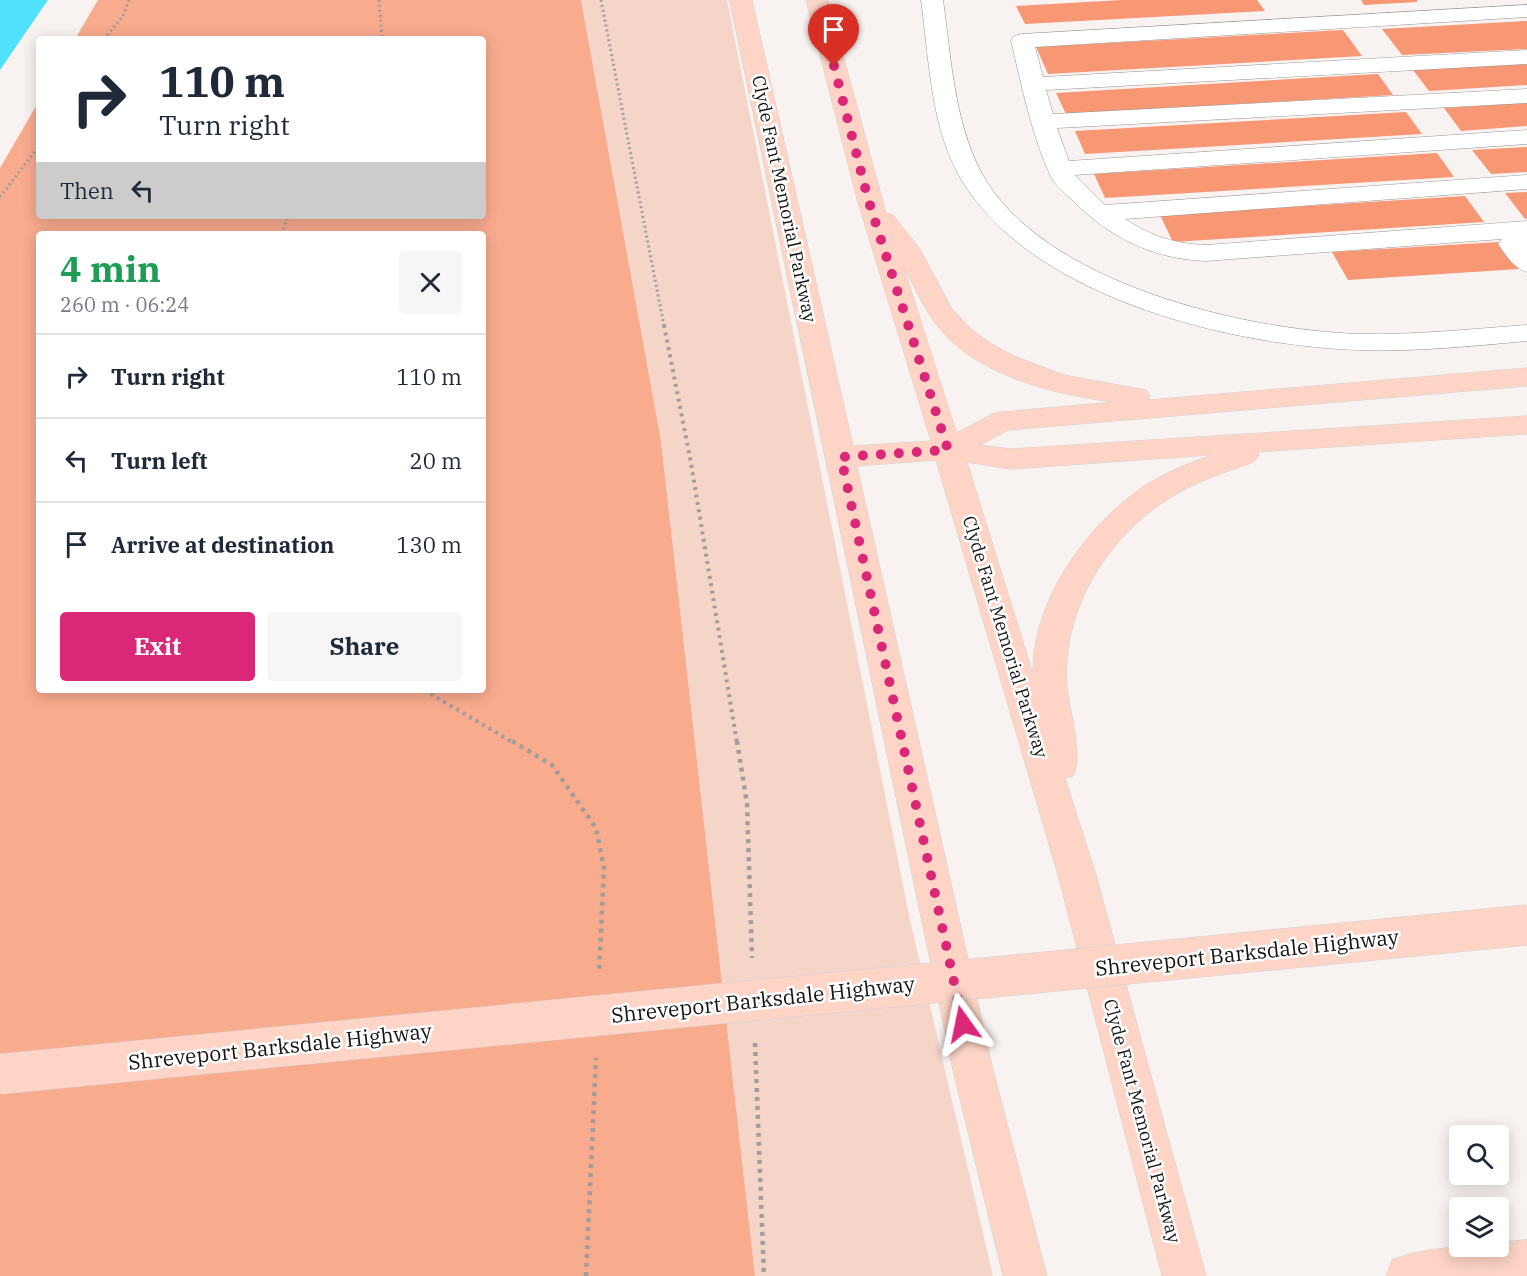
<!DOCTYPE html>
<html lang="en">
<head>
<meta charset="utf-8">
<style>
  :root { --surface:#fff; --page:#f6f6f7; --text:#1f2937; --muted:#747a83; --line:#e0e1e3; --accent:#db2777 }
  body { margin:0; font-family:"IBM Plex Serif",serif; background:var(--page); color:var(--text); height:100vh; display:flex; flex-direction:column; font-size:22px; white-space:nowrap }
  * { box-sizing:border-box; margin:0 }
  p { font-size:20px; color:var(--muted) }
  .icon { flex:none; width:33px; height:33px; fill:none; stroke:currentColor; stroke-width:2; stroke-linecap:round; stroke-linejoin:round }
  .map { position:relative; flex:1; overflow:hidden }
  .side { position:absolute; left:36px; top:231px; width:450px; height:462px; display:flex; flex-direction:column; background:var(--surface); border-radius:6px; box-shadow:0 3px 15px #0003 }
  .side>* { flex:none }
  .hud { position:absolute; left:36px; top:36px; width:450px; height:183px; border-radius:6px; box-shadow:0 3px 15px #0003; background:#fff; color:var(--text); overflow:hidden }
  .fabs { position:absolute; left:1449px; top:1125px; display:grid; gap:12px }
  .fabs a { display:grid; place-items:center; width:60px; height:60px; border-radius:6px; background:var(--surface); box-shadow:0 3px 15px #0003; font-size:30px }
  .pin { position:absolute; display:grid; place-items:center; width:51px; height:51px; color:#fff; margin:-62px -26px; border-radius:50% 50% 50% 0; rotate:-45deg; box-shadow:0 0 6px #0007 }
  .pin .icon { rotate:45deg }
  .me { position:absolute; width:66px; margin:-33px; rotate:348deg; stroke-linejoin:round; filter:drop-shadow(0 0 4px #0008) }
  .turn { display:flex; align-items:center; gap:21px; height:126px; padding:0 24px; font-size:27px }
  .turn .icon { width:78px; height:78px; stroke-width:2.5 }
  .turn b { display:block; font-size:42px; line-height:51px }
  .then { display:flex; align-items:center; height:57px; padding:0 24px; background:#0003; gap:12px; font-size:22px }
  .round { display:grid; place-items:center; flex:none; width:63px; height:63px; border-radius:6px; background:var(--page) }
  .summary { display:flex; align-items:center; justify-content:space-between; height:102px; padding:0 24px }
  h1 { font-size:36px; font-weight:700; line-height:45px; color:#1e9e55 }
  .cta { display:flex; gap:12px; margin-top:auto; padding:12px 24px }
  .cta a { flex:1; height:69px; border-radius:6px; background:var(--accent); color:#fff; font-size:24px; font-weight:700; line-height:69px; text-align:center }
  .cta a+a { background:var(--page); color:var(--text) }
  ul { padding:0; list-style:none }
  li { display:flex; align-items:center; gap:18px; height:84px; padding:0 24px; border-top:2px solid var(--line) }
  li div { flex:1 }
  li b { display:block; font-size:22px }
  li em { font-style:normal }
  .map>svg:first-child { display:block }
  .green { fill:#f6d5c9 }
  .forest { fill:#f9ab8e; fill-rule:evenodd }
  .water { fill:#50e2fc }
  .building { fill:#f79774 }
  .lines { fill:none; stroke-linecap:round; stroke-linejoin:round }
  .minor-casing { stroke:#989391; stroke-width:1 }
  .major-casing { stroke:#d0d0d0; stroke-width:1 }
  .path-far2 { stroke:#a19d9c; stroke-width:3; stroke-dasharray:2 3; stroke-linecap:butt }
  .path-far1 { stroke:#a19d9c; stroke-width:4; stroke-dasharray:3 4.5; stroke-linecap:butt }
  .path { stroke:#a19d9c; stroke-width:4.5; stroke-dasharray:4 5; stroke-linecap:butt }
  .minor { fill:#fff; fill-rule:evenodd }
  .major { fill:#fdd4c5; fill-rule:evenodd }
  .major-bridge-casing { stroke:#d0d0d0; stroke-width:41; stroke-linecap:butt }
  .major-bridge { stroke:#fdd4c5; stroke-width:40 }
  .route { stroke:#db2777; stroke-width:10; stroke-dasharray:0 18 }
  .labels { text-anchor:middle; stroke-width:5; stroke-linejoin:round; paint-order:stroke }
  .street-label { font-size:18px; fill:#161514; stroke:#fff }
  .near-street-label { font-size:21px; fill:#161514; stroke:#fff }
</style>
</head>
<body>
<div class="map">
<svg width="1527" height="1276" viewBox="0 0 1527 1276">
  <rect width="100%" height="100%" fill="#f8f3f1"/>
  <path class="green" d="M581,0H727L910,920L993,1276H755L661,441Z"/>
  <path class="forest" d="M98,0H581L661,441L755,1276H0V168L39,101V216H483V39H75ZM39,234H483V690H39Z"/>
  <path class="water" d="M0,0H48L0,70Z"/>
  <path class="building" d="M1122,0H1257L1265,11L1025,24L1016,6Z
    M1361,0H1417V2L1364,5Z
    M1527,21V49L1402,55L1382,29Z
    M1343,30L1362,56L1048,74L1036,47Z
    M1527,63V85L1429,91L1413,70Z
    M1378,74L1393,95L1066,114L1056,93Z
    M1527,103V126L1461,131L1444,108Z
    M1406,112L1422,134L1085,154L1075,131Z
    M1527,147V172L1491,174L1472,150Z
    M1437,153L1454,177L1105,198L1094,174Z
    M1527,192V218L1525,219L1505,193Z
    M1465,196L1484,222L1173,242L1160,215Z
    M1499,242L1519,269L1348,280L1332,252Z"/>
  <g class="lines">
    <defs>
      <path id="minor" d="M921,0H943C951,57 954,120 981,172C1041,283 1243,330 1359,334C1415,335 1471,329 1527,325V341C1472,346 1415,352 1360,350C1230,346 1023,296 957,172C930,120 929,57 921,0Z
        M1527,5V17L1035,47L1043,77L1527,50V64L1046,90L1053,114L1527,89V103L1057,128L1069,161L1527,130V144L1075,175L1105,205L1527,175V189L1125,219C1151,236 1175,244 1206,245L1527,221V272C1513,268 1506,255 1498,244L1502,239L1206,261C1153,259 1110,238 1072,200C1065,193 1056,186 1051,177C1031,134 1022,86 1011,41L1014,36L1022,34Z"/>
      <path id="major" d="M730,0H752L853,446L931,441L857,199L806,0H828L886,213L893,215L920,249L952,309L969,327L990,343L1014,356L1064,375L1146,390L1150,396L1148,400L1527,368V386L1008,430L980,445L1010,449L1527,416V434L1257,452L1259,455L1254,462C1226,472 1196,481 1170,498C1107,537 1061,611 1067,686C1069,710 1084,756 1073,776L1065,778L1096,875L1206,1276H1162L1058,875L936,460L857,466L993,1070L1047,1276H1003L953,1070ZM903,265C916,291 928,318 949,339C991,379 1058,395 1114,402L1002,412L992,414L957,433ZM1212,455C1186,464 1159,475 1137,491C1082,532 1032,603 1033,674L967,462L1010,469Z
        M1527,1240V1276H1386L1392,1260C1424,1247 1464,1246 1498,1246V1243Z"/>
    </defs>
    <use href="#minor" class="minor-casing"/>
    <use href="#major" class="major-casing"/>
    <path class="path-far2" d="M379,0L382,39
      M601,0L664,326
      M104,39L123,16L129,0
      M0,197L39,146
      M282,234L288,216"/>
    <path class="path-far1" d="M664,325L691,463L737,743
      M424,690L514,743"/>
    <path class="path" d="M512,741L552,765L596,828L604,868L599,973
      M737,741L747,804L752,958
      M755,1043L764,1276
      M586,1276L596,1058"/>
    <use href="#minor" class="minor"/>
    <use href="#major" class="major"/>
    <defs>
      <path id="major-bridge" d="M0,1074L1527,925"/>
    </defs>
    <use href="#major-bridge" class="major-bridge-casing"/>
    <use href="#major-bridge" class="major-bridge"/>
  </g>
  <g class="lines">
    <path class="route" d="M834,66L868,199L948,450L841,457L963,1024"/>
  </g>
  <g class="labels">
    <g class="street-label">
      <text transform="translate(784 199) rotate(78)" y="6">Clyde Fant Memorial Parkway</text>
      <text transform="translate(1005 637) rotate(73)" y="6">Clyde Fant Memorial Parkway</text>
      <text transform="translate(1142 1121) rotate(75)" y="6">Clyde Fant Memorial Parkway</text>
    </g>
    <g class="near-street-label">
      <text transform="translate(1247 953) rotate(-6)" y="7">Shreveport Barksdale Highway</text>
      <text transform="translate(763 1000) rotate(-6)" y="7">Shreveport Barksdale Highway</text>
      <text transform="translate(280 1047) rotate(-6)" y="7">Shreveport Barksdale Highway</text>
    </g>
  </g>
</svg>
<div class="fabs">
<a><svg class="icon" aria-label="search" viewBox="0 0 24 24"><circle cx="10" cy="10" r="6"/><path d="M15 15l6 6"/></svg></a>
<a><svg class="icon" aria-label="layers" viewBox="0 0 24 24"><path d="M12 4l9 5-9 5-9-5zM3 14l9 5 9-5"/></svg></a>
</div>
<div class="pin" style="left:834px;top:66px;background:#d93025"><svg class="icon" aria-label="arrive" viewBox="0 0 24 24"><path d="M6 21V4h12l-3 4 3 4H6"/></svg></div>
<svg class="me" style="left:963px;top:1024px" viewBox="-20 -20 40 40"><path d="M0-17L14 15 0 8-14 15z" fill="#db2777" stroke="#fff" stroke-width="4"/></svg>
<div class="hud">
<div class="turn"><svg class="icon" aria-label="right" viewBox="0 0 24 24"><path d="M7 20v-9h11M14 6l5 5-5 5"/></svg><div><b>110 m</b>Turn right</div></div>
<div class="then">Then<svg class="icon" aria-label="left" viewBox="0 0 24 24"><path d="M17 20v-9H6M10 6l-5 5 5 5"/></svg></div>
</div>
<section class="side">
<div class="summary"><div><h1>4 min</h1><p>260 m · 06:24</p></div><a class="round"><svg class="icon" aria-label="close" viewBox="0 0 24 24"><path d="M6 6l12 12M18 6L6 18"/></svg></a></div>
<ul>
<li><svg class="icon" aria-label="right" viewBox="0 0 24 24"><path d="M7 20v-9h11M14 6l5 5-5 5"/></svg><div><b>Turn right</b></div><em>110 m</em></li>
<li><svg class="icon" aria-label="left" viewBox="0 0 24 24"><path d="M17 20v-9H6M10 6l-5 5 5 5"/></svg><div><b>Turn left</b></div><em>20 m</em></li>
<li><svg class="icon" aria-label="arrive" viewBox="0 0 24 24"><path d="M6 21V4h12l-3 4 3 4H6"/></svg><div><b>Arrive at destination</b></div><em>130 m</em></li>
</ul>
<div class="cta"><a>Exit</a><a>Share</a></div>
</section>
</div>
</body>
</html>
